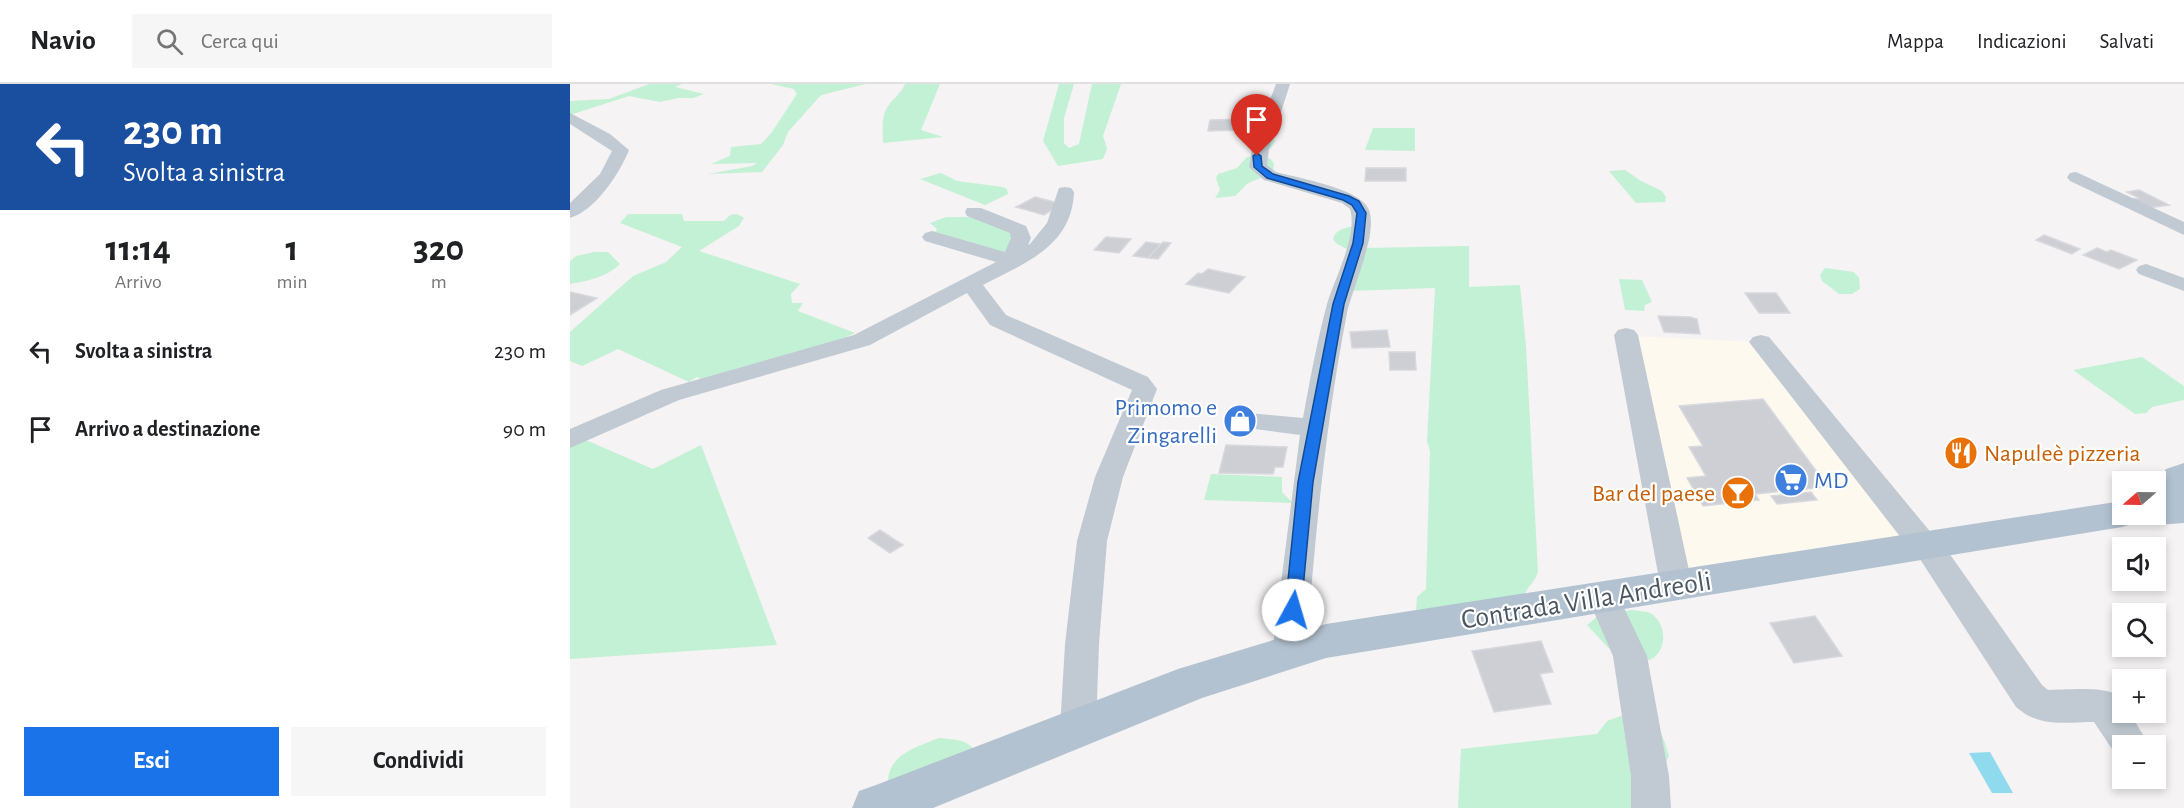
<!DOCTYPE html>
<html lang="it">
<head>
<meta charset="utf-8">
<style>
  :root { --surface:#fff; --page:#f6f6f6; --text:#202124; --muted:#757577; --line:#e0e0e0; --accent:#1a73e8 }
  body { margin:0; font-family:"Alegreya Sans",sans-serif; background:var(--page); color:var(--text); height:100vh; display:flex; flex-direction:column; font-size:22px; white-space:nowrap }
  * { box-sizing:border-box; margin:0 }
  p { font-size:20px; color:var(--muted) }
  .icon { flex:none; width:33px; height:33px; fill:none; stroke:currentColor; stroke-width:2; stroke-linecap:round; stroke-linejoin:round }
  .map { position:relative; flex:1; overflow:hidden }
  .sheet { display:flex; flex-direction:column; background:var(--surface); width:570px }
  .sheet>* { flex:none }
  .top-card { background:#1a4fa0; color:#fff; overflow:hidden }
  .needle { width:39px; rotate:250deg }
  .tools { position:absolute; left:1542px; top:387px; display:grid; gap:12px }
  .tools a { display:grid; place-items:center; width:54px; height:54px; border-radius:0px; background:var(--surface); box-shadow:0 3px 9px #0003; font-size:30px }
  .pin { position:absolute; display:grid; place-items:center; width:51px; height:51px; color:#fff; margin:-62px -26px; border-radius:50% 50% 50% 0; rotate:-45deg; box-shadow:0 0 6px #0007 }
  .pin .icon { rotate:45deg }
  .me { position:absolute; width:66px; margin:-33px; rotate:6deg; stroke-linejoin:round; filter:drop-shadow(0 0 4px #0008) }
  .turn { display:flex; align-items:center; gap:21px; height:126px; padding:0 24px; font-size:27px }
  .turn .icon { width:78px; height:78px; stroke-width:2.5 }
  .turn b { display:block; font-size:42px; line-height:51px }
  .eta { display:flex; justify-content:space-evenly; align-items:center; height:102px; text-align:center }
  .eta b { font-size:36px; font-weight:600; line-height:42px }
  .action { display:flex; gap:12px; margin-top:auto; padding:12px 24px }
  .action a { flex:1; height:69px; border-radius:0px; background:var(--accent); color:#fff; font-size:24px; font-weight:600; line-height:69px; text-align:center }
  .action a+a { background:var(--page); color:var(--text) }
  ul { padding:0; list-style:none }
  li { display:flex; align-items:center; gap:18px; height:78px; padding:0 24px }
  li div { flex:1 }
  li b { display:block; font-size:22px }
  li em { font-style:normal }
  header { display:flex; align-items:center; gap:36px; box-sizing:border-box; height:84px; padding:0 30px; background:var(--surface); border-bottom:2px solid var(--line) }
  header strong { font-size:28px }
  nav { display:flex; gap:33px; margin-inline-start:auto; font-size:21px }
  .search { width:420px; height:54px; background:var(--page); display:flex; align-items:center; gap:15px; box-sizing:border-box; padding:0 21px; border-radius:0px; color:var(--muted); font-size:22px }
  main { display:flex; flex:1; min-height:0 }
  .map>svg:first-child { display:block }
  .commercial { fill:#fdf9ef }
  .green { fill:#c3f1d5 }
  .water { fill:#90daee }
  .building { fill:#cdcfd5; stroke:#d7d9de; stroke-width:1.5 }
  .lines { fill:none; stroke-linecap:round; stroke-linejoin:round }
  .minor { fill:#c1cad2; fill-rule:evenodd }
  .major { fill:#b3c2d1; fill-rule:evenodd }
  .route { fill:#1a73e8; stroke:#114b97; stroke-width:1.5 }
  .labels { text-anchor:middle; stroke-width:4.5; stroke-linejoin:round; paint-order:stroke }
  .shop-label { font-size:24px; fill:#366cbe; stroke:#fff; text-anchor:end }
  .food-label { font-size:24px; fill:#c56008; stroke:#fff; text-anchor:start }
  .near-street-label { font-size:28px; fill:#4a5661; stroke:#fff }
</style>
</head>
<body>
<header>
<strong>Navio</strong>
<div class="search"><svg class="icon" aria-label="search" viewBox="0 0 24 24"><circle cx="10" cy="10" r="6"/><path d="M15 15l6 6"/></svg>Cerca qui</div>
<nav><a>Mappa</a><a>Indicazioni</a><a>Salvati</a></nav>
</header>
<main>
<section class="sheet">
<div class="top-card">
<div class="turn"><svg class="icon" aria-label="left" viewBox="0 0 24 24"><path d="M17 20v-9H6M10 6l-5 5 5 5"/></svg><div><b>230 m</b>Svolta a sinistra</div></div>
</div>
<div class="eta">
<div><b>11:14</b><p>Arrivo</p></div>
<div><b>1</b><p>min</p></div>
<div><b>320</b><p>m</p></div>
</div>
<ul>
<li><svg class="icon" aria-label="left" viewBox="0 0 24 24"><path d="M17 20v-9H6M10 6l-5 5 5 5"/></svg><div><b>Svolta a sinistra</b></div><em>230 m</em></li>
<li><svg class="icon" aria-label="arrive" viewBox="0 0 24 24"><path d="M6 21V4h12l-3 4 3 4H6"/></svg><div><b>Arrivo a destinazione</b></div><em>90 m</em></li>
</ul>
<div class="action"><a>Esci</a><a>Condividi</a></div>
</section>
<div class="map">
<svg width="1614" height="724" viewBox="0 0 1614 724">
  <rect width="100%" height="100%" fill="#f5f3f3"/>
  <path class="commercial" d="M1060,252L1187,258L1338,453L1111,487Z"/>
  <path class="green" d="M79,0H112L105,3L134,10L123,14H108L90,18L59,12L0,31V17L39,15Z
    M201,0H296L251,11L218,48L213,61L192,88L138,90L182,82L187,79L141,80L160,72L161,63L191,60L202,48L227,10L224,5Z
    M335,0H370L351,46L373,53L313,59C313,48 311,33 317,24C322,15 331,10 335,0Z
    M489,0H504L494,34V59L499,64L509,60L522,0H551L533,52L537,65L533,75L488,82L473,57Z
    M693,44L705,57L701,64L692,72L701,75L704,80L703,86L696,92L678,99L665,112L645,114L650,106L646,94L648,90L667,84L677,73L684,72L690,51H678L685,46Z
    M803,44H845V67L795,66Z
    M1055,86L1071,97L1092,107L1096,113L1095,118L1066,119L1039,87Z
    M371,89L387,97L433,103L437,105L438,110L415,121L350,95Z
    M58,130H112L114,137H154L160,131L167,130L174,134L169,142L129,167L230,200L221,210L222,219H233L228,227L285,249L270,256L131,295L127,293L119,298L48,265L12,282L0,277V248L63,192L96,178L112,163L50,139Z
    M376,133H407L444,148L438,171L363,152L367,145L360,139Z
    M779,143H790L800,152L799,157L793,164L899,162V203L950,201L956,262L968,488C965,498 957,503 954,512L846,528L847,513L856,505L860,367L857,357L865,204L778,207L777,165L767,160L763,155C765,147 772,145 779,143Z
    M24,168H38L50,180C37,193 18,197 0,200V177L6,172Z
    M1255,184L1284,188L1289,194L1290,205L1282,210H1269L1252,197L1250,191Z
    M1049,195L1072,196L1082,218L1075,221L1074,227L1055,226Z
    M1572,273L1614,302V316L1582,323L1576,329L1565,330L1503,286Z
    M11,354L83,385L131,361L207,561L0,575V359Z
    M641,390L712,393V408L723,419L634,416Z
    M1062,526C1067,527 1076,527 1080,529C1096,538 1098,564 1083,574C1077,578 1067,579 1060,580L1047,573L1017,541L1028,532Z
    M1051,632C1085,634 1090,640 1099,672L1074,724H888L891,665L1027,650L1037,637Z
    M369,654C389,656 396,655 410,671L318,709C314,672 339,666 369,654Z"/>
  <path class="water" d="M1420,668L1443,709H1422L1399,669Z"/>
  <path class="building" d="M672,35L671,46L638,47L640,36Z
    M796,84H836V97H795Z
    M1569,106L1599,121L1578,124L1560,115L1569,114L1557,108Z
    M465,113L492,120L474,131L446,123Z
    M1474,151L1510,165L1502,170L1466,156Z
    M536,153L561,155L549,169L524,166Z
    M576,158L591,160L578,174L563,172Z
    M593,158L601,159L588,175L578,174Z
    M1527,164L1537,168L1541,166L1567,176L1549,185L1513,171Z
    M638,185L675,193L659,209L616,200L628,189L632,190Z
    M0,208L27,214L0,231Z
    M1175,209H1206L1220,229H1189Z
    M1088,232L1120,233L1127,235L1130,250L1094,248Z
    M817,246L820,263L782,264L780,248Z
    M819,268H845L846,286H820Z
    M1193,315L1258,403L1185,410L1189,416L1133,422L1117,394L1136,392L1119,363L1133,362L1109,322Z
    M656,361L717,363L713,383H705L703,390L649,389Z
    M1241,408L1247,416L1207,420L1201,412Z
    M310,446L333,461L320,469L298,454Z
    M1245,532L1272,572L1224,579L1200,539Z
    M971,557L983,588L970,590L981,620L924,628L902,567Z"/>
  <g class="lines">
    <path class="minor" d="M706,0H720L699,65L697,81L706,88C728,94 788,104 798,124C810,145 782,205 777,229C755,342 745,455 736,569L731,579L719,583L707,579L702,569L730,351L670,343L666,337L670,331L679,329L733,334C740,296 747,257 757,220C765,193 788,152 780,125L772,119L694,96L679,83L682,65Z
      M0,29L40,50L59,66C50,89 25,127 0,134V119L30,90L42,67L0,40Z
      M1506,88L1614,138V151L1500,97L1497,93L1500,89Z
      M495,103L501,104L504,108C502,163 454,179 413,201L436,231L578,293L587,305L553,393L537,457L529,560L526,644L521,656L508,661L495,656L490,644L495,560L507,457L525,393L562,306L420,241L397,209L300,261L109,316L0,364V345L91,306L284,251L426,178L355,157L352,153L355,149L362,147L435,168L441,154L440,149L397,132L395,128L397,124H411L456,142L461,154L458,161L460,160L477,139L489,104Z
      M1576,180L1614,194V207L1569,190L1566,186L1569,182Z
      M1056,244L1064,246L1068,251L1122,500L1117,509L1106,512L1095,509L1090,500L1044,251L1048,246Z
      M1191,251L1199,253L1363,451L1367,452L1472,601L1478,606C1494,606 1534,602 1547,611C1553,615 1552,622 1552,628H1559L1580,662H1552V676L1548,674L1524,638C1494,638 1470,644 1446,623L1346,469L1342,468L1179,258L1183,253Z
      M1033,499L1044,503L1077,572L1099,692L1101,724H1061V692L1043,572L1017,512L1022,503Z"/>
    <path class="major" d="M1614,379V439L1586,441L1573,437L1570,431L1565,439L1552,443L756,574L632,614L363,724H282L289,707L306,701L608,585L756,540L1552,417V430H1586V415H1594L1586,398L1596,385Z"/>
  </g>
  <path class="route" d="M687,69L691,72L692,82L703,90L779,112L789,117L796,129L793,159L774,220L743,398L731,526L729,531L723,533L717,531L715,526L728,398L763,220L783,159L787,129L782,121L773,116L697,94L684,83L683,72Z"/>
  <defs>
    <symbol id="shop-disc" viewBox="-11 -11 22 22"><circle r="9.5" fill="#3f7fe0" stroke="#fff"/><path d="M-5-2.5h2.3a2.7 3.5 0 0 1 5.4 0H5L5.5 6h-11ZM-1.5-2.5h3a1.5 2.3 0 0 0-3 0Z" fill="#fff"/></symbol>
    <symbol id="restaurant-disc" viewBox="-11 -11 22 22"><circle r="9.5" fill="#e8710a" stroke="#fff"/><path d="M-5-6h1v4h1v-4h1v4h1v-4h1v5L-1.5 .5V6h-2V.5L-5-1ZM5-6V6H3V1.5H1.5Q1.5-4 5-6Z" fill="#fff"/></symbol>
    <symbol id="supermarket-disc" viewBox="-11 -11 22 22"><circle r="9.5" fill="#3f7fe0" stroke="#fff"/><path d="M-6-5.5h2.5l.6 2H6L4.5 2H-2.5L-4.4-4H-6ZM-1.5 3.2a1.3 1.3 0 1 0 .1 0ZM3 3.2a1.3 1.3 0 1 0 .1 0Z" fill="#fff"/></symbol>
    <symbol id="bar-disc" viewBox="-11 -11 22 22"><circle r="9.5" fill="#e8710a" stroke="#fff"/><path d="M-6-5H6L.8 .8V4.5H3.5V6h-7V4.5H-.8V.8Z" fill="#fff"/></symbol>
  </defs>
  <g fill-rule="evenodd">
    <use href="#shop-disc" x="651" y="318" width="38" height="38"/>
    <use href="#restaurant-disc" x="1372" y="350" width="38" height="38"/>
    <use href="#supermarket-disc" x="1202" y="377" width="38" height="38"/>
    <use href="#bar-disc" x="1149" y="390" width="38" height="38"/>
  </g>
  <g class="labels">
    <g class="shop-label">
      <text x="647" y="331">Primomo e<tspan x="647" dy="28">Zingarelli</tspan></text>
      <text x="1244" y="404" text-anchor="start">MD</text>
    </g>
    <g class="food-label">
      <text x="1414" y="377">Napuleè pizzeria</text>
      <text x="1145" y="417" text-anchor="end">Bar del paese</text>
    </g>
    <g class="near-street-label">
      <text transform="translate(1016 515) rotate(-9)" y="10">Contrada Villa Andreoli</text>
    </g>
  </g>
</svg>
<div class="tools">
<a><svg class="needle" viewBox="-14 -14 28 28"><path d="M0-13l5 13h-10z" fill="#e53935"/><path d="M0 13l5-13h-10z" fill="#757577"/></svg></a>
<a><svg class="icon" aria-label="sound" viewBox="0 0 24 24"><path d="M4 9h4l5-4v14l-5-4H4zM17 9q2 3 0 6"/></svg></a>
<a><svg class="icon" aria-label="search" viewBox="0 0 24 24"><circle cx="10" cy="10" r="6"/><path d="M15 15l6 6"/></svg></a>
<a>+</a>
<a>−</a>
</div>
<div class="pin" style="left:687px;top:72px;background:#d93025"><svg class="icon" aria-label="arrive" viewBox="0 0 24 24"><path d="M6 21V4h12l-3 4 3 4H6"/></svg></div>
<svg class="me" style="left:723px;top:526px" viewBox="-20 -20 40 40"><circle r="19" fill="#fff"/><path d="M0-13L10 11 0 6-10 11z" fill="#1a73e8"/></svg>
</div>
</main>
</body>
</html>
